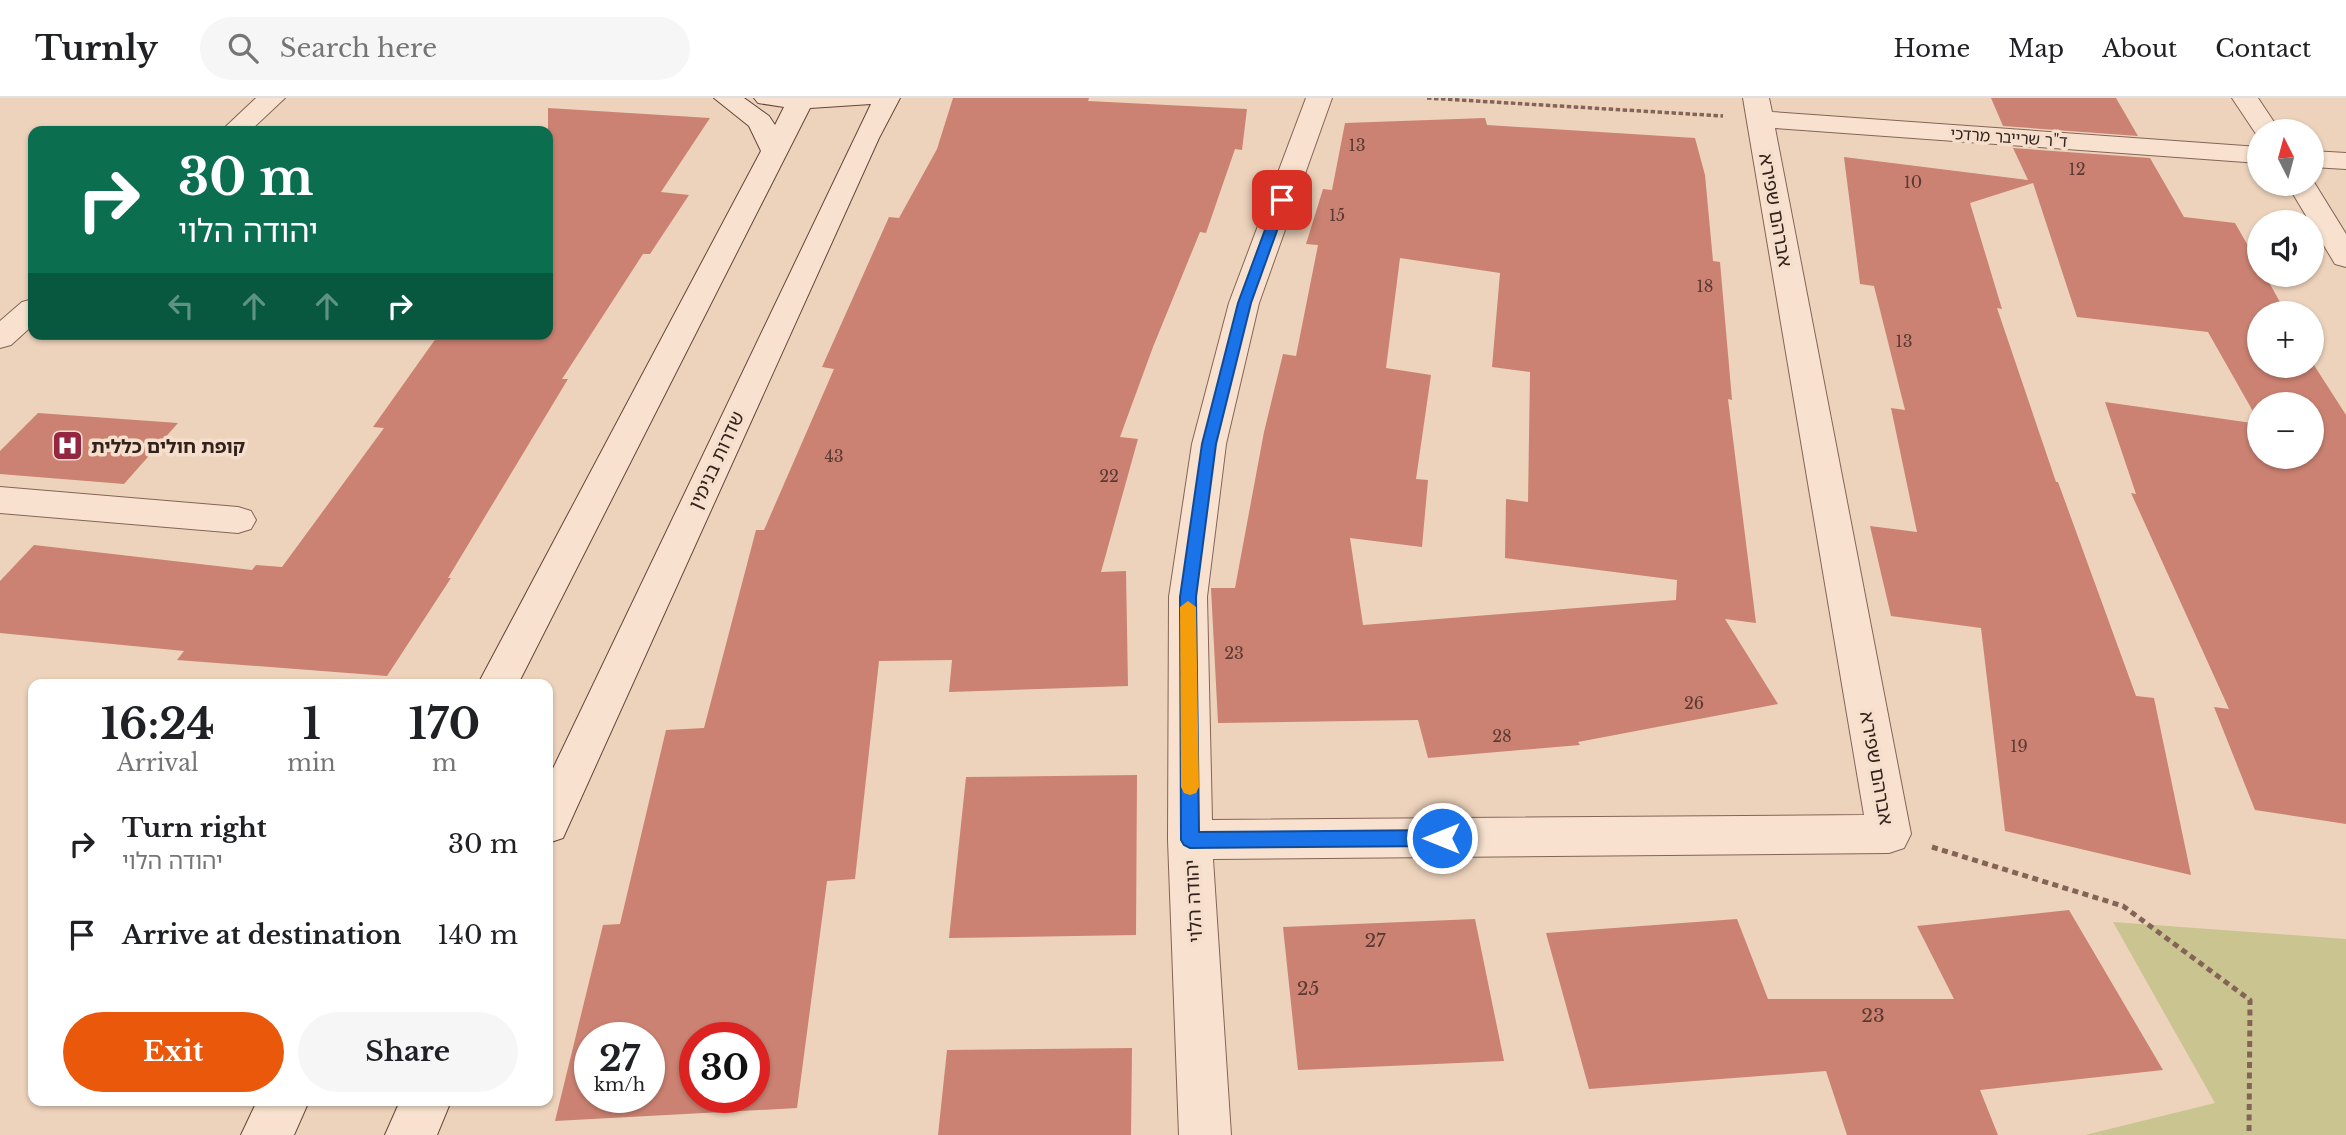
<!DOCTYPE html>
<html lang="en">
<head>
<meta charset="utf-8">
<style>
  :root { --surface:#fff; --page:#f6f6f6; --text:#202124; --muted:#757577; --line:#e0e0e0; --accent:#ea580c }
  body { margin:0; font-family:"Libre Baskerville","Noto Sans Hebrew",serif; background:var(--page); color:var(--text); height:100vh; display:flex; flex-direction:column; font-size:26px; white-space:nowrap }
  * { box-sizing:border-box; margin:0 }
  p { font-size:23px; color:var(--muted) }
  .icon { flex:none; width:38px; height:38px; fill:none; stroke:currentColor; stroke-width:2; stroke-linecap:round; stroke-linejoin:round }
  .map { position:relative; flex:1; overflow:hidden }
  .details { position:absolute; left:28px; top:581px; width:525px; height:427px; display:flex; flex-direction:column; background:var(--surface); border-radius:14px; box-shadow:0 2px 5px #0004 }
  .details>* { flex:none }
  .guide { position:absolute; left:28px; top:28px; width:525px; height:214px; border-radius:14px; box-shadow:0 2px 5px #0004; background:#0b6e4f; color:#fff; overflow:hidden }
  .needle { width:46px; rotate:354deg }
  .controls { position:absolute; left:2247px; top:21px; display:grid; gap:14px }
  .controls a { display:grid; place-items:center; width:77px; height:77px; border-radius:50%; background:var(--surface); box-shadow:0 2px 5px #0004; font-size:35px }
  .speed { position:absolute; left:574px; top:924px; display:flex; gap:14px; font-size:35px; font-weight:700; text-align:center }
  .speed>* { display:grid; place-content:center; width:91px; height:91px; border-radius:50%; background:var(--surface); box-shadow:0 2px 5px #0004; line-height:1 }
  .speed small { font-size:18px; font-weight:400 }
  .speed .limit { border:10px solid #d22; background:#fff; color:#111 }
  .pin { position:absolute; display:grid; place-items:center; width:60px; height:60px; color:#fff; margin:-30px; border-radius:14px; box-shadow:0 4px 10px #0006 }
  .me { position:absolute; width:77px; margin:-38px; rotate:270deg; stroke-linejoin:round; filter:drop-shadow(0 0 5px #0008) }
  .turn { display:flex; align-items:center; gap:24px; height:147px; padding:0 35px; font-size:32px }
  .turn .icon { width:91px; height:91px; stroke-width:2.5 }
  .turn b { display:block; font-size:49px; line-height:60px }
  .lanes { display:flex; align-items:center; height:66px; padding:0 35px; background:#0003; justify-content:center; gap:35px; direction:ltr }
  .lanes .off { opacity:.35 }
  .eta { display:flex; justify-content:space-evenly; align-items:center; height:119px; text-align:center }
  .eta b { font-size:42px; font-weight:700; line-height:49px }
  .primary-button { display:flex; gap:14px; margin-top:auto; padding:14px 35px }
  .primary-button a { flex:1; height:80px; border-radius:42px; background:var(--accent); color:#fff; font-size:28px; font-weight:700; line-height:80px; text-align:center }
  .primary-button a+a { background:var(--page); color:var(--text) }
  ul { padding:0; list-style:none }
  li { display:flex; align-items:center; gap:21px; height:91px; padding:0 35px }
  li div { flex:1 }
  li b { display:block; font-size:26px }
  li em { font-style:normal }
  header { display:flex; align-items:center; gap:42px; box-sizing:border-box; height:98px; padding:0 35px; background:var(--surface); border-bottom:2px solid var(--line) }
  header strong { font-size:33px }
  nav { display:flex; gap:38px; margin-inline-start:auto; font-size:24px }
  .search { width:490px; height:63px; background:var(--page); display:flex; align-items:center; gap:18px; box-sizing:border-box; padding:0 24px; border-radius:38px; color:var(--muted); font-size:26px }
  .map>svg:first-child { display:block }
  .green { fill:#cac491 }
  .building { fill:#cb8272; fill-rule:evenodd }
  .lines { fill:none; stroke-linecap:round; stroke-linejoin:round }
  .street-casing { stroke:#846456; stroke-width:2 }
  .secondary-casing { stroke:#664539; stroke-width:2 }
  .path-far1 { stroke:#846456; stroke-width:3.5; stroke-dasharray:4.5 2.5; stroke-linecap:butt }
  .path { stroke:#846456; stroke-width:5; stroke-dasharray:6 4.5; stroke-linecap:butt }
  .street { fill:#f8e2cf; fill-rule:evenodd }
  .secondary { fill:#f8e2cf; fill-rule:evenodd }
  .route { fill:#1a73e8; stroke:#114b97; stroke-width:2 }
  .slow { fill:#f59e0b }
  .labels { text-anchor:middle; stroke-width:7; stroke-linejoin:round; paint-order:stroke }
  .far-street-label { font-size:16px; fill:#33211b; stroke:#f5dfcc }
  .number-label { font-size:16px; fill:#593931 }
  .street-label { font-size:19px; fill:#33211b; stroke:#f5dfcc }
  .poi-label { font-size:19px; font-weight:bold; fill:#33211b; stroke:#f5dfcc; text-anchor:start }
  .near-number-label { font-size:19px; fill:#593931 }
</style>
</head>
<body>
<header>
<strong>Turnly</strong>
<div class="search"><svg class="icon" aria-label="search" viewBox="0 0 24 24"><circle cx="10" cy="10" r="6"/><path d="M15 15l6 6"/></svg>Search here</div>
<nav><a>Home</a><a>Map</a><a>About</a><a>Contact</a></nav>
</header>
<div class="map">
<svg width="2346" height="1037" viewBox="0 0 2346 1037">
  <rect width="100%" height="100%" fill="#edd3bc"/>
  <path class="green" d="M2113,824L2346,841V1037H2085L2215,1005Z"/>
  <path class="building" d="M953,0H1089L1088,3L1247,11L1242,52L1235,51L1206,135L1200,134L1153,249L1120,339L1138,341L1101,474L1126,473L1128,588L949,594L952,562L879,563L855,781L827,783L797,1010L555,1023L603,827L620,826L666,632L704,630L756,432H764L834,271L822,269L889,119L899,120L937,51ZM590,940H649V999H590ZM695,940H754V999H695Z
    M1991,0H2116L2138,38L2003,28Z
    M548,10L710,20L661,94L689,97L650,156H643L562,281H568L448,480H451L387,578L177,562L184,553L0,535V483L34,447L252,472L256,467L282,469L384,330L373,329L439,236H548Z
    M1485,20L1487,27L1695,40L1705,77L1713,163L1720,164L1732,302L1728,301L1756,525L1725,521L1778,606L1578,644L1580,647L1428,660L1418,622L1218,625L1211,490H1235L1264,334L1283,256L1296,258L1318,147L1306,146L1323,91L1332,92L1345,25ZM1400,160L1500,175L1492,269L1530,274L1528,404L1506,401L1505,460L1677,482L1676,502L1363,527L1350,440L1422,449L1428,382L1416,381L1431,277L1386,270Z
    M2013,50L2150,60L2184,119L2235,125L2259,167V177H2265L2286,215H2259V268H2312V264L2346,317V726L2255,712L2214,609L2229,611L2131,395L2136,396L2105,304L2259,326V359H2312V306H2259V324L2208,234L2077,219L2033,85L1970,105L2002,211L1997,210L2056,384H2058L2136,598L2154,600L2191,777L2005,733L1981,530L1891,518L1870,428L1917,434L1891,310L1905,312L1874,188L1860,186L1844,59L2028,82Z
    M38,315L178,325L124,386L0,376V353Z
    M1137,677L1136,837L949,840L966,679Z
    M2069,812L2163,972L1980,992L1998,1037H1847L1826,973L1589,991L1546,835L1737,821L1768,901H1954L1917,828Z
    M1475,821L1504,963L1298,972L1283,829Z
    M1132,950L1131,1037H938L947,952Z"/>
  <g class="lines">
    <defs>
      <path id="street" d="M256,0H285L250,33H221Z
        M1306,0H1332L1259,205L1226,346L1207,499L1212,722L1864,717L1743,0H1769L1772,14L2259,49V65L1775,30L1911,736L1904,750L1889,755L1213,761L1231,1037H1179L1168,742L1169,499L1192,346L1229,205Z
        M2232,0H2258L2280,33H2259L2258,39Z
        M2312,53L2346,55V71L2312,69Z
        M2312,81L2346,136V169L2335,166L2287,86H2312Z
        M33,201V227L11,247L0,250V223L22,204Z
        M0,389L238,409L251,413L256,422L251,431L238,435L0,415Z"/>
      <path id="secondary" d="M714,0H744L769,18L775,27L784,9L758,5L754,0H900L879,40L563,740L548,745V681L871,6L810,10L518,586H478L761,53L749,28Z
        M257,1003H309L294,1037H241Z
        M400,1003H451L437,1037H385Z"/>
    </defs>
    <use href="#street" class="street-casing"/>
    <use href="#secondary" class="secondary-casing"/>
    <path class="path-far1" d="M1427,0L1723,18"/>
    <path class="path" d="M1932,749L2123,808L2250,902L2249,1037"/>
    <use href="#street" class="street"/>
    <use href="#secondary" class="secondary"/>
  </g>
  <path class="route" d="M1282,99L1288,102L1251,205L1216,346L1196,499L1199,734L1442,732L1448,734L1451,740L1448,745L1442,748L1190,750L1184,747L1181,742L1180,499L1202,346L1238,205L1276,102Z"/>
  <path class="slow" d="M1188,503L1196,509L1199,689L1196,695L1190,697L1184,695L1181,689L1180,509Z"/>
  <defs>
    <symbol id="hospital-square" viewBox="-11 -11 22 22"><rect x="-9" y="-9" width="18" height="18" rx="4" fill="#932640" stroke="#f5dfcc"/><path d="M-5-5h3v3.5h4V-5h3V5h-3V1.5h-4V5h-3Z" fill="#fff"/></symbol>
  </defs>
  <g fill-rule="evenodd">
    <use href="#hospital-square" x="50" y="330" width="35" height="35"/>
  </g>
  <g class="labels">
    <g class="far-street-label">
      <text transform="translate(2009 39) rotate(4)" y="6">ד"ר שרייבר מרדכי</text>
    </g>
    <g class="number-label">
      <text x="1357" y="53">13</text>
      <text x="2077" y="77">12</text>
      <text x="1913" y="90">10</text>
      <text x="1337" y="123">15</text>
      <text x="1705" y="194">18</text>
      <text x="1904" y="249">13</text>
      <text x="834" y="364">43</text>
      <text x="1109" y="384">22</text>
      <text x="1234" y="561">23</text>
      <text x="1694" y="611">26</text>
      <text x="1502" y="644">28</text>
      <text x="2019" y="654">19</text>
    </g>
    <g class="street-label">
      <text transform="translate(1776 112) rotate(80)" y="7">אברהם שפירא</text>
      <text transform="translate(716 362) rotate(-65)" y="7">שדרות בנימין</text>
      <text transform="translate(1877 670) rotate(80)" y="7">אברהם שפירא</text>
      <text transform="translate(1193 803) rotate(-93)" y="7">יהודה הלוי</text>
    </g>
    <g class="poi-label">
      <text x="91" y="355">קופת חולים כללית</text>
    </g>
    <g class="near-number-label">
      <text x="1375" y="849">27</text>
      <text x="1308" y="897">25</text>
      <text x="1873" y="924">23</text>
    </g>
  </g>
</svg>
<div class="controls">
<a><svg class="needle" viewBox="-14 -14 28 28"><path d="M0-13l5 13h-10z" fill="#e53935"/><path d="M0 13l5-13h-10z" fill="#757577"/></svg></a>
<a><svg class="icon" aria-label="sound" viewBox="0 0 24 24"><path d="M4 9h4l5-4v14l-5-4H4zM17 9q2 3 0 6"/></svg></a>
<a>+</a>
<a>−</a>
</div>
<div class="speed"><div>27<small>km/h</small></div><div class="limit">30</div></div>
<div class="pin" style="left:1282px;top:102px;background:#d93025"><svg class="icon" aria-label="arrive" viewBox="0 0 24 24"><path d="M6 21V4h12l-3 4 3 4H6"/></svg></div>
<svg class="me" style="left:1442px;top:740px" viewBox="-20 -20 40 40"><circle r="17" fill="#1a73e8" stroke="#fff" stroke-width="3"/><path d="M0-11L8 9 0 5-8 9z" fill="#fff"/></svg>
<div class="guide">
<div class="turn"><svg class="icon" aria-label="right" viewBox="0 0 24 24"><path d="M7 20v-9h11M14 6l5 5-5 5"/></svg><div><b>30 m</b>יהודה הלוי</div></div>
<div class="lanes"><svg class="icon off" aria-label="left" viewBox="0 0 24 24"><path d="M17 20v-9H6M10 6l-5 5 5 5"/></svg><svg class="icon off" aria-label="ahead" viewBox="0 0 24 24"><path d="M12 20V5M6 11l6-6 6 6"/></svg><svg class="icon off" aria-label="ahead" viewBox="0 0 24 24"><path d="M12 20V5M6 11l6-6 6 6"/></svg><svg class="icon" aria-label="right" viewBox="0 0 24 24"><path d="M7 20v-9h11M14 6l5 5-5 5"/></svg></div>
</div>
<section class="details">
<div class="eta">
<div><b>16:24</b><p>Arrival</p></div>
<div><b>1</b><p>min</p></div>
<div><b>170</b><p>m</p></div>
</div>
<ul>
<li><svg class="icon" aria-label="right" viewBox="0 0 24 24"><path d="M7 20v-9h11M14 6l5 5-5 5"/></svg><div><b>Turn right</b><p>יהודה הלוי</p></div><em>30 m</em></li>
<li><svg class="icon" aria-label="arrive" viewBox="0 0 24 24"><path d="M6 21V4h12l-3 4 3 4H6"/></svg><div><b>Arrive at destination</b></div><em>140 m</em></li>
</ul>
<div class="primary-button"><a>Exit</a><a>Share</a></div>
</section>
</div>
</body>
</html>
